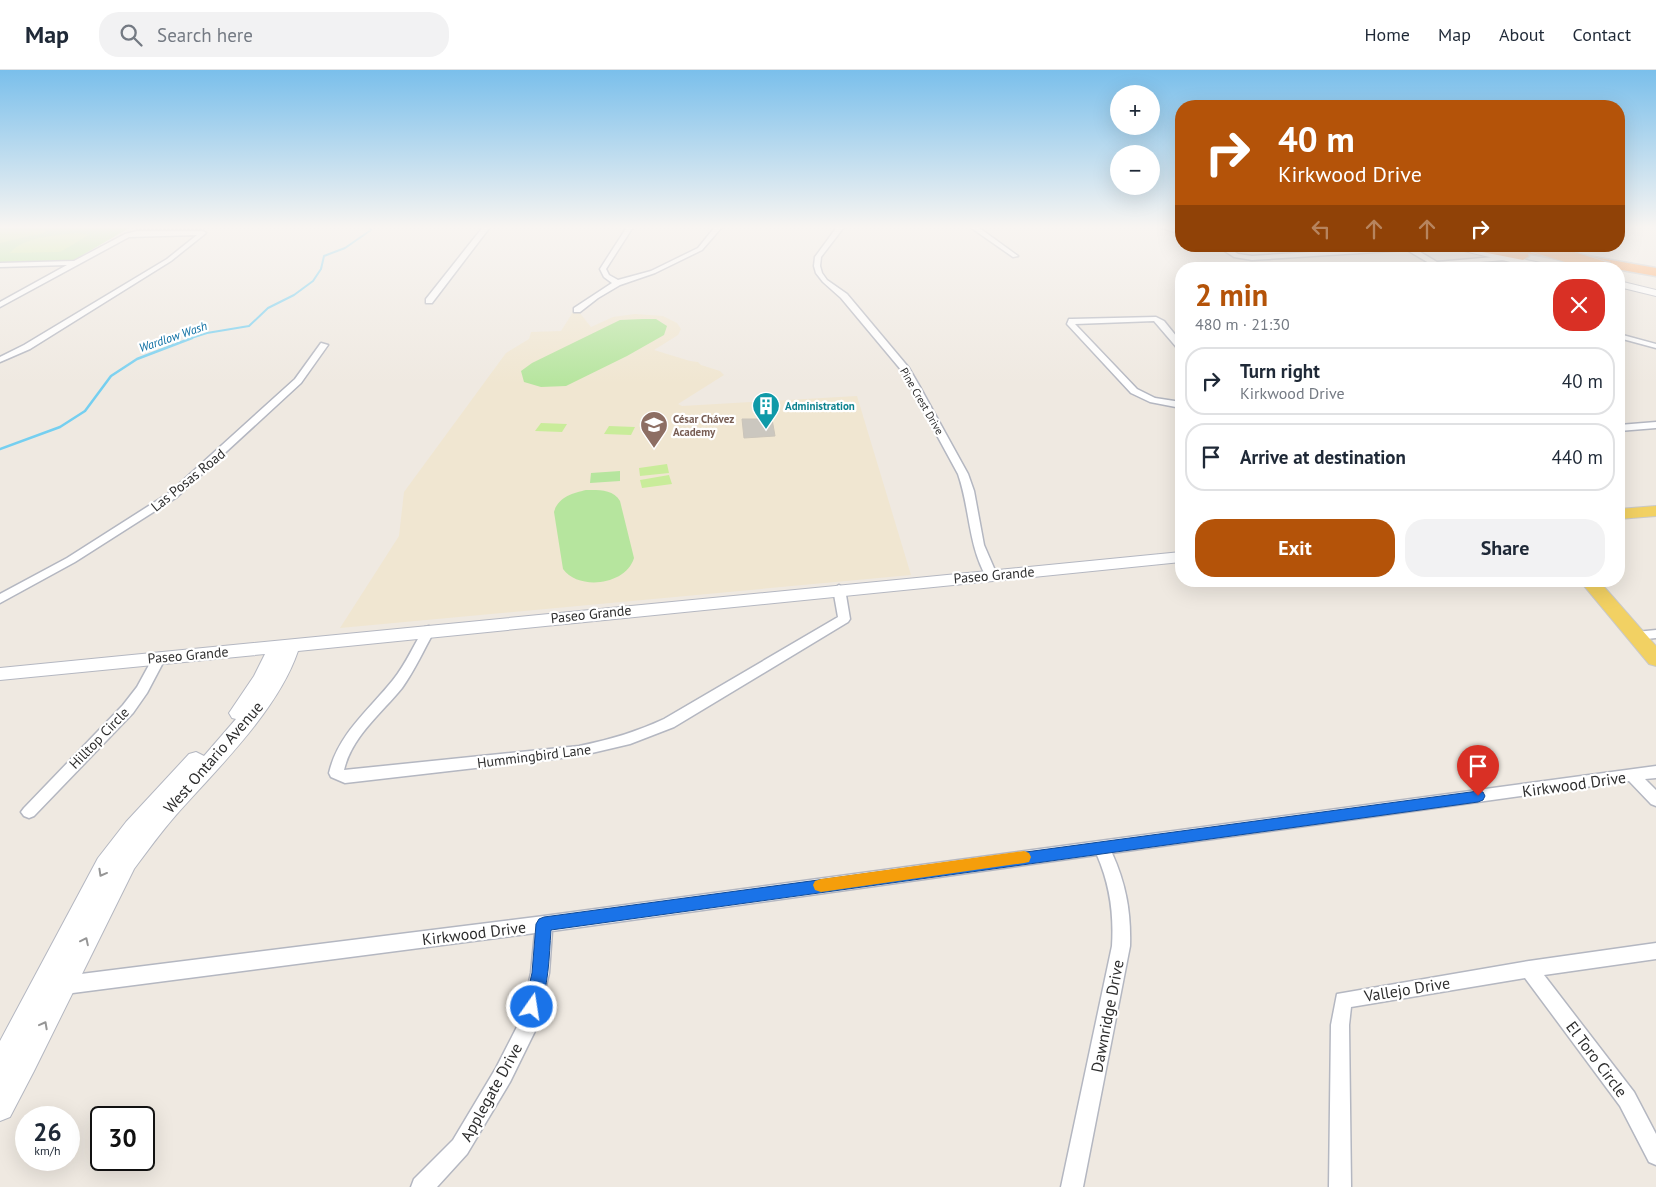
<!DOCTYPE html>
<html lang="en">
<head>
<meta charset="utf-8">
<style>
  :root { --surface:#fff; --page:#f2f2f3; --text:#1f2937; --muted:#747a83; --line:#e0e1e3; --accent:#b45309 }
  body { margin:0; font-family:"PT Sans",sans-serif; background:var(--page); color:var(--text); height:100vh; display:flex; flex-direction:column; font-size:19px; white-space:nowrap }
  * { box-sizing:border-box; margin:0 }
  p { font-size:16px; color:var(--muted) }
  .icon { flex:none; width:28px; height:28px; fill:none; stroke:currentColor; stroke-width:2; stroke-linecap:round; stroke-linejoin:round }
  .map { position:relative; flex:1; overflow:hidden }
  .sheet { position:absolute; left:1175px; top:192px; width:450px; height:325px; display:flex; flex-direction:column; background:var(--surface); border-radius:20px; box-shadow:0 5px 20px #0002 }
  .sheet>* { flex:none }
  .hud { position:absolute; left:1175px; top:30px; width:450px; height:152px; border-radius:20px; box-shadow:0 5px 20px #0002; background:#b45309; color:#fff; overflow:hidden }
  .controls { position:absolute; left:1110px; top:15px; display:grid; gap:10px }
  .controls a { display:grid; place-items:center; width:50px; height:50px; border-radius:50%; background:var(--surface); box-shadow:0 5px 20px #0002; font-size:25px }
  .speed { position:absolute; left:15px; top:1036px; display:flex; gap:10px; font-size:25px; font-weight:700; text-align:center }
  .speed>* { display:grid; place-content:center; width:65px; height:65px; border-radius:50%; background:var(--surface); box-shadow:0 5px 20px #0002; line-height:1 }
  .speed small { font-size:12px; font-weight:400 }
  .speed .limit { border:2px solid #111; border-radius:8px; background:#fff; color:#111 }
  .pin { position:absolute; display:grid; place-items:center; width:42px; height:42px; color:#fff; margin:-51px -21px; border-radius:50% 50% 50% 0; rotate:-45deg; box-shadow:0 0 5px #0007 }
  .pin .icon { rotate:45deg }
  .me { position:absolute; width:55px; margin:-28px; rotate:13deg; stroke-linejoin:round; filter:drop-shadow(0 0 4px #0008) }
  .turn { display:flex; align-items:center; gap:18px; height:105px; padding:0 20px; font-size:22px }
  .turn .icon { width:65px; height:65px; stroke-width:2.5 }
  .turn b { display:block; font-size:35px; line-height:42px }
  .lanes { display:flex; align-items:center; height:48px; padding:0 20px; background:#0003; justify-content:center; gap:25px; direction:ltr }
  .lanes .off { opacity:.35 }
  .round { display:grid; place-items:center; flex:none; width:52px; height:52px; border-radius:20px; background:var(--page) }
  .overview { display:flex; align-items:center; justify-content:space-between; height:85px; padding:0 20px }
  h1 { font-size:30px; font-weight:600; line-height:38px; color:var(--accent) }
  .cta { display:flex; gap:10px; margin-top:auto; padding:10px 20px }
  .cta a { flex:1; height:58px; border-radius:20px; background:var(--accent); color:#fff; font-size:20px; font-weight:600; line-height:58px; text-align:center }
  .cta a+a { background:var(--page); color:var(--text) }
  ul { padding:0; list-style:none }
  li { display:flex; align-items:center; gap:15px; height:68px; margin:0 10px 8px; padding:0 10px; border:2px solid var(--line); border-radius:20px }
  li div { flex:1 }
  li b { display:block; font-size:19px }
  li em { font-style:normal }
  header { display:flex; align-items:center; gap:30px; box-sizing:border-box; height:70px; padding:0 25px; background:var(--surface); border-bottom:1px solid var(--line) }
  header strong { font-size:24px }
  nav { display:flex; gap:28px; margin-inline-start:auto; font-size:18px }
  .search { width:350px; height:45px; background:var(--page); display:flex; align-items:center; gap:12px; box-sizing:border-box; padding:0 18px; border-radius:20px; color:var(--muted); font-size:19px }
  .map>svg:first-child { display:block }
  .education { fill:#f0e6d1 }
  .green { fill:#b6e59e }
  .pitch { fill:#c9ec9a }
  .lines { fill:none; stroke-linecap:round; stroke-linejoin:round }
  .stream-far1 { stroke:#75cff0; stroke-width:2 }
  .stream { stroke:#75cff0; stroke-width:2.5 }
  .building { fill:#cbc7bf; stroke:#cbc5ba }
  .street-casing { stroke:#b4b7c1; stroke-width:3 }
  .secondary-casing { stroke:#b4b7c1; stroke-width:2 }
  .primary-casing { stroke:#c9c9c9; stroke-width:2 }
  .highway-casing { stroke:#c9c9c9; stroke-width:3 }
  .street { fill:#fff; fill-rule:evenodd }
  .secondary { fill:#fff; fill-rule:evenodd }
  .primary { fill:#f2d163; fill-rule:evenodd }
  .highway { fill:#ffa35c; fill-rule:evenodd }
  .highway-bridge-casing { stroke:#c9c9c9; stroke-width:14; stroke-linecap:butt }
  .highway-bridge { stroke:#ffa35c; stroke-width:12 }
  .oneway { stroke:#969696 }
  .route { fill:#1a73e8; stroke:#114b97 }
  .slow { fill:#f59e0b }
  .labels { text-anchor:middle; stroke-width:4.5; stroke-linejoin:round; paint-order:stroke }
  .far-street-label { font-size:11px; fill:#2e2e2e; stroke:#fff }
  .far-culture-label { font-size:11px; font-weight:bold; fill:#0d838f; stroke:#fff; text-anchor:start }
  .far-education-label { font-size:11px; font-weight:bold; fill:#785e54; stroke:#fff; text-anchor:start }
  .far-water-label { font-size:12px; font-style:italic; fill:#0d6fa3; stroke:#fff }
  .street-label { font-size:14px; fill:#2e2e2e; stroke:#fff }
  .near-street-label { font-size:16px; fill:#2e2e2e; stroke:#fff }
</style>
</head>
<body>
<header>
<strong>Map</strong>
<div class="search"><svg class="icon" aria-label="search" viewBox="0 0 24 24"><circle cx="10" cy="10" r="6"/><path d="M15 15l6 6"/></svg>Search here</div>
<nav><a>Home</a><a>Map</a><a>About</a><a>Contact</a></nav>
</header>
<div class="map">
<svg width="1656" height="1117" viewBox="0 0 1656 1117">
  <rect width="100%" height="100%" fill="#efe9e1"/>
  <path class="education" d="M573,242H579L591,257L613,247L635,244L663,246L677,253L681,259L678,265L654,280L690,291L698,292L701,295L720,301L724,305L678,334L682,336L857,326L911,505L340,558L399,466L404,422L506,283L529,269L531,262L561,261Z"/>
  <path class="green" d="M131,157L72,191L0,192V158Z
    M643,249H656L667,256L664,265L627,286L566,316L541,317L524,312L521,301L532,293L620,250Z
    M620,401V411L590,413L591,403Z
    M586,420C599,420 613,419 620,431L634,488C626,515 579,521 563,499L554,442C558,427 573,423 586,420Z"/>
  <path class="pitch" d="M53,157L43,163L0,173V158Z
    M77,163L89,165L60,182L10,183C24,166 56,166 77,163Z
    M541,353L567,354L562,362L535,361Z
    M609,356L635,357L631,365L604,364Z
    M667,394L669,403L640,406L639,398Z
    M669,405L672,414L642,418L640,410Z"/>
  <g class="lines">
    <path class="stream-far1" d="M188,269L207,263L249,256L268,238L294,225L313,211L321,199L324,186L345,178L371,160L369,157"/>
    <path class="stream" d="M0,379L60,357L85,341L111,306L137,289L192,268"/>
  </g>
  <path class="building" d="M742,349H772L775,366L744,368Z"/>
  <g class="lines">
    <defs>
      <path id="street" d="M483,157H490L432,233H426V229Z
        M627,157H633L606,199L609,205L618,210L651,201L698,178L715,157H722L702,180L655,203L620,215L598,228L580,242H574V238L612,213L604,207L600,199Z
        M837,157H844L821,187L820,196L822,203L827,210L847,224L909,298L920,317L968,404L974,421L984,475L997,505L995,508H987C968,476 970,438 958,404L902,301L841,228L823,212L816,203L814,196L815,187Z
        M970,157H978L1018,186L1013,187Z
        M1161,157L1181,160V164L1162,158Z
        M137,161H203L206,163L171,191L30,279L0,292V287L24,275L167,189L197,165L129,167L0,237V232L67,195L0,197V193L74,191L125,164Z
        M1217,176H1225L1238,184L1252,186L1402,176H1410L1437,192L1505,186L1508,188L1505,190L1443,195L1446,199H1439L1407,180L1252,190L1234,187Z
        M1156,247L1164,251L1181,272V279H1178L1154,251L1075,254L1137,319L1155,328L1181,332V338L1150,332L1131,323L1067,254L1069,249H1072Z
        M1619,264L1656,274V278L1619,268Z
        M321,273L328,275L301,313L177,427L75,492L0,533V524L67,488L169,423L295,309Z
        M1656,352V358L1619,361V355Z
        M839,515L845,519L850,549L848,552L674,657L630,674L579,686L345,713L331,707L329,703C338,664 369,640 393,610C406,594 414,574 425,557L429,556L435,560C424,579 415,600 402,618C381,644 352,666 344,700L579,676C609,670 636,662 664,649L838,547L833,519Z
        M1656,560V568L1636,570L1630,566L1636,562Z
        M160,583L165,584L166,587L147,623L133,643L34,746L29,748L24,746L21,742L24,738L123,635L137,617L155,584Z
        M1656,696V708L1645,709L1656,720V736L1651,734L1629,711L1112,783C1126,814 1131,842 1130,876L1083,1117H1061L1112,876C1114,843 1110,815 1097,785L552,861L549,903L536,959L510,1012L467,1084L437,1117H411L414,1109L453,1070L496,998L520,951L531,903L535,863L65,924L59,921L56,915L59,909L65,906L544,846Z
        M1656,873V889L1544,905L1634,1022L1656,1064V1095L1649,1092L1620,1036L1525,908L1351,937L1349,955L1351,1117H1329L1331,955L1337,924L1529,891Z"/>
      <path id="secondary" d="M1443,176H1461L1555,196L1560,199H1540Z
        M1619,211L1656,220V226L1619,217Z
        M1181,482V492L298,581C278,640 218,698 176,745C161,762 148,780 134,799L34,1001L10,1047L0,1051V971L98,788L126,752L189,684L196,682L204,686L236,649L232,648L229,643L254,606L265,584L0,610V598Z"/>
      <path id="primary" d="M1656,436V446L1619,449V439Z
        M1580,511H1599L1656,576V596L1649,594Z"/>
      <path id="highway" d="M1466,176H1491L1527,183L1529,186L1523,190L1472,180Z
        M1503,176H1531L1656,198V206L1509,180Z"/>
    </defs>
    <use href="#street" class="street-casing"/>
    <use href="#secondary" class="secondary-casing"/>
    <use href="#primary" class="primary-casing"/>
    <use href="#highway" class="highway-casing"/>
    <use href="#street" class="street"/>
    <use href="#secondary" class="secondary"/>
    <use href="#primary" class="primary"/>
    <use href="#highway" class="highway"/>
    <defs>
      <path id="highway-bridge" d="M1533,176L1609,199"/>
    </defs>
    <use href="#highway-bridge" class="highway-bridge-casing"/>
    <use href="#highway-bridge" class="highway-bridge"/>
  </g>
  <defs><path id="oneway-chevron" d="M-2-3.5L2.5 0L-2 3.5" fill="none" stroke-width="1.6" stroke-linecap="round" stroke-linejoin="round" transform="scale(1.25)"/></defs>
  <g class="oneway">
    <use href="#oneway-chevron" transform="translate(102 803) rotate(119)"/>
    <use href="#oneway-chevron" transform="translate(85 871) rotate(-64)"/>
    <use href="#oneway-chevron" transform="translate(44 955) rotate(-62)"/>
  </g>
  <linearGradient id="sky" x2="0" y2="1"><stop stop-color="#7abfeb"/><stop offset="0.5" stop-color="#f8f5f2"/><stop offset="1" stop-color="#f8f5f2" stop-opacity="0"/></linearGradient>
  <rect width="1656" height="314" fill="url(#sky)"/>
  <path class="route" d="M1478,721L1483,722L1485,726L1483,730L1478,732L551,860C549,887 549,917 538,942L532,945L527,942L524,937L532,903L536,854L539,849L544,847Z"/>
  <path class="slow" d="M1024,781L1029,783L1031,787L1029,792L1024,793L821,822L815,820L813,815L815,811L821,809Z"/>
  <defs>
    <symbol id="building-pin" viewBox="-11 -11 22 30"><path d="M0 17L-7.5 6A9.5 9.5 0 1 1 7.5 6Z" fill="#0f9aa8" stroke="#fff"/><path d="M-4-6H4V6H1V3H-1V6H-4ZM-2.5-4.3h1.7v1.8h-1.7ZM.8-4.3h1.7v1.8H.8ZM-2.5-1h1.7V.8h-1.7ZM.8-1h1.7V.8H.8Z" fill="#fff"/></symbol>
    <symbol id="school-pin" viewBox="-11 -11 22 30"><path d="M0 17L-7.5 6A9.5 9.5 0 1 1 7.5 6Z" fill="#8d6e63" stroke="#fff"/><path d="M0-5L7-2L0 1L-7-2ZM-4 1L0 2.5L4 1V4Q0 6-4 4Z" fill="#fff"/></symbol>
  </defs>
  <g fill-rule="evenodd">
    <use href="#building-pin" x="750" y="320" width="32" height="43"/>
    <use href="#school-pin" x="638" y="339" width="32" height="43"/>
  </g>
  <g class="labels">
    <g class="far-street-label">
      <text transform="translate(922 331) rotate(60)" y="4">Pine Crest Drive</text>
    </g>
    <g class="far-culture-label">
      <text x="785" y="340">Administration</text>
    </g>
    <g class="far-education-label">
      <text x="673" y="353">César Chávez<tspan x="673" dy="13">Academy</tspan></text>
    </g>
    <g class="far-water-label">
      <text transform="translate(173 267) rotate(-19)" y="4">Wardlow Wash</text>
    </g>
    <g class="street-label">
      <text transform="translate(188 410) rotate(-39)" y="5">Las Posas Road</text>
      <text transform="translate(994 505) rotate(-5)" y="5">Paseo Grande</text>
      <text transform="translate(591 544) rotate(-6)" y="5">Paseo Grande</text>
      <text transform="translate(188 585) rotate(-5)" y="5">Paseo Grande</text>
      <text transform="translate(99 668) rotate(-46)" y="5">Hilltop Circle</text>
      <text transform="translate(534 686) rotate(-7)" y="5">Hummingbird Lane</text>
    </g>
    <g class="near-street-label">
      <text transform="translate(213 687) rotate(-49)" y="6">West Ontario Avenue</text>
      <text transform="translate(1574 714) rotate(-8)" y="6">Kirkwood Drive</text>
      <text transform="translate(474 863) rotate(-7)" y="6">Kirkwood Drive</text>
      <text transform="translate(1407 919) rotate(-9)" y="6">Vallejo Drive</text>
      <text transform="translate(1107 946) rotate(-79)" y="6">Dawnridge Drive</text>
      <text transform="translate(1597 989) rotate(53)" y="6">El Toro Circle</text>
      <text transform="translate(491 1022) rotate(-61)" y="6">Applegate Drive</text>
    </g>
  </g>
</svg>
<div class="controls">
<a>+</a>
<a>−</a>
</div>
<div class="speed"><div>26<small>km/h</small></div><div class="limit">30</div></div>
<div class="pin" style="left:1478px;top:726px;background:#d93025"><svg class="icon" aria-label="arrive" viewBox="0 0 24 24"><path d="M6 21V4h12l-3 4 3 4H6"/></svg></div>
<svg class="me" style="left:532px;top:937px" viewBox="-20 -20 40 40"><circle r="17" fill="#1a73e8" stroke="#fff" stroke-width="3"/><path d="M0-11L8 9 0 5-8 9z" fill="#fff"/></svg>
<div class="hud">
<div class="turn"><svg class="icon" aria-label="right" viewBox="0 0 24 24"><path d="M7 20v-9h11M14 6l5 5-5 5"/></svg><div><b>40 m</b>Kirkwood Drive</div></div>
<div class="lanes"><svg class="icon off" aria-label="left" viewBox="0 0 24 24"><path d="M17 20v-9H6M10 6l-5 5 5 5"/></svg><svg class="icon off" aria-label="ahead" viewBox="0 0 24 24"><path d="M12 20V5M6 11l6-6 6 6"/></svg><svg class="icon off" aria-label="ahead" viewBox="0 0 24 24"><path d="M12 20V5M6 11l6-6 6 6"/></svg><svg class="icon" aria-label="right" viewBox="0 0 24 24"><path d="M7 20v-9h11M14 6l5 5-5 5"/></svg></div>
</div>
<section class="sheet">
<div class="overview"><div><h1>2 min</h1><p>480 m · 21:30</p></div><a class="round" style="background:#d93025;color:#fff"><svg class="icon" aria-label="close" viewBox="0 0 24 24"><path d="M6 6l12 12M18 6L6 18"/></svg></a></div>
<ul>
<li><svg class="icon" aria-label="right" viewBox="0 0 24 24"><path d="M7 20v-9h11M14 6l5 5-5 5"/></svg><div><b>Turn right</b><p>Kirkwood Drive</p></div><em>40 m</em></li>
<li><svg class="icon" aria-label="arrive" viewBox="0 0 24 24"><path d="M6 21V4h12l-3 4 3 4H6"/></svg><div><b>Arrive at destination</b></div><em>440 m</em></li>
</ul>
<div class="cta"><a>Exit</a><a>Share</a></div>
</section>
</div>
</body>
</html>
